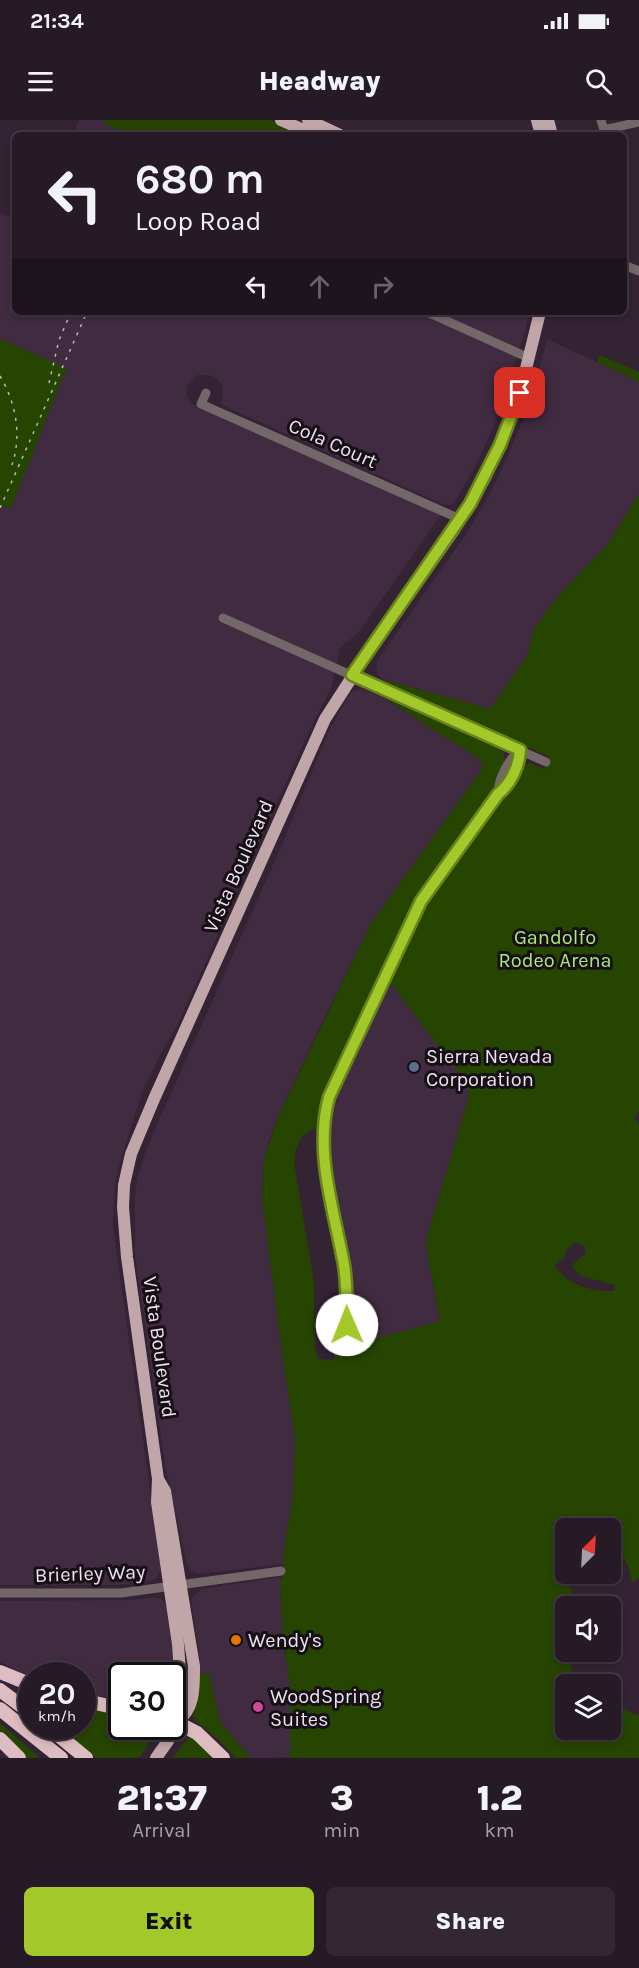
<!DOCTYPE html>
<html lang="en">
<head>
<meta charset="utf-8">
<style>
  :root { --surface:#261a26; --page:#322732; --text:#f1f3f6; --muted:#a4a1a7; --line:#423843; --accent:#a2c929 }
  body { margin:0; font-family:Karla,sans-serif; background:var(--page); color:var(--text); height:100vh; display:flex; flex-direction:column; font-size:22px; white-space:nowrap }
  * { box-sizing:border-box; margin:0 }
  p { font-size:20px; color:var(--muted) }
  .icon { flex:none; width:33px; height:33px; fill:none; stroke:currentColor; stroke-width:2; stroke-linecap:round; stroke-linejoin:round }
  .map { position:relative; height:1638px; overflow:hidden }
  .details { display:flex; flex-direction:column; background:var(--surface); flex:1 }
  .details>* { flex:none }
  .top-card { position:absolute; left:12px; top:12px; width:615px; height:183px; border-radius:9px; box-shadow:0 3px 9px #0003,0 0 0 2px var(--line); background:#261a26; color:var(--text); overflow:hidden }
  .needle { width:39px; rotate:24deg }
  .controls { position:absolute; left:555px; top:1398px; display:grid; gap:12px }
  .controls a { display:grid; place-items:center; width:66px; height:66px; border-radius:9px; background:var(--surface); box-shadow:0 3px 9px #0003,0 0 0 2px var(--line); font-size:30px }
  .speed { position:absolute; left:18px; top:1542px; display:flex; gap:12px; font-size:30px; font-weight:700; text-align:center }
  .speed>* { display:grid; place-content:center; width:78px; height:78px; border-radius:50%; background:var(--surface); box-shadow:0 3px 9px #0003,0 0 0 2px var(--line); line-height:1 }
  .speed small { font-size:15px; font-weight:400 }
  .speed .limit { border:3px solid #111; border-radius:9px; background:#fff; color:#111 }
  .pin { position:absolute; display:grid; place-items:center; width:51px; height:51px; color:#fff; margin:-26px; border-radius:12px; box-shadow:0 3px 9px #0006 }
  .me { position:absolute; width:66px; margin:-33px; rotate:359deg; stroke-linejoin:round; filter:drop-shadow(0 0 4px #0008) }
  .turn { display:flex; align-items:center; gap:21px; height:126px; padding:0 24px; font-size:27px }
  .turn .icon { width:78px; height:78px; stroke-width:2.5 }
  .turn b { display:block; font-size:42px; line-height:51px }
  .lanes { display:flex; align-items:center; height:57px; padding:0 24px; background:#0003; justify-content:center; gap:30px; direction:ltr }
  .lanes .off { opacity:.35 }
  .eta { display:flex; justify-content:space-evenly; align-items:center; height:102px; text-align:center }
  .eta b { font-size:36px; font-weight:800; line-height:42px }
  .primary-button { display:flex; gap:12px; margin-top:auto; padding:12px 24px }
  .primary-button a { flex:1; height:69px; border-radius:9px; background:var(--accent); color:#111; font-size:24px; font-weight:800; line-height:69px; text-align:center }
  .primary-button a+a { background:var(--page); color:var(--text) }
  .status { display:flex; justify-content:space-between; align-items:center; height:42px; padding:0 30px; background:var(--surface); direction:ltr }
  .status svg { height:16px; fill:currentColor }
  header { display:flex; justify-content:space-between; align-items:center; height:78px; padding:0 24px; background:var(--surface); font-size:27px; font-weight:800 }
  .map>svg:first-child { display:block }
  .built { fill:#402b40 }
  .green { fill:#254501; fill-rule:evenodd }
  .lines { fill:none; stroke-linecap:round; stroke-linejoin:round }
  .minor { stroke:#746769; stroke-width:9 }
  .major { stroke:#c0a5a9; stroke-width:12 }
  .highway { stroke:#debdc2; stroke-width:14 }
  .rail { stroke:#c1b5c1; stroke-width:1.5; stroke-dasharray:3 6; stroke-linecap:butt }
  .route-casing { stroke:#69831b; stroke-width:15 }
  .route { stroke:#a2c929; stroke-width:10 }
  .service-dot { fill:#5c6f8a; stroke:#160f16; stroke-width:2 }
  .food-dot { fill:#e8710a; stroke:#160f16; stroke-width:2 }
  .hotel-dot { fill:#d1479c; stroke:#160f16; stroke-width:2 }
  .labels { text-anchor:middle; stroke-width:6; stroke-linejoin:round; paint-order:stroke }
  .street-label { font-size:20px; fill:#ece1ec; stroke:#160f16 }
  .park-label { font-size:20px; fill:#aae979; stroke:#160f16 }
  .poi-label { font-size:20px; fill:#ece1ec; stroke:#160f16; text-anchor:start }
</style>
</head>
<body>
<div class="status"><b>21:34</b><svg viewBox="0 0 49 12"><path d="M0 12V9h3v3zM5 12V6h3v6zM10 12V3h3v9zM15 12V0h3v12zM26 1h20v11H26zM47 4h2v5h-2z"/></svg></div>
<header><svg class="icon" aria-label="menu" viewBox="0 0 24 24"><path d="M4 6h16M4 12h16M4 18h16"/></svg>Headway<svg class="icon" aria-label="search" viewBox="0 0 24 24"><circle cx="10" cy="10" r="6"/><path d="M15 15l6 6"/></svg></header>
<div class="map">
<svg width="639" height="1638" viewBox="0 0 639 1638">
  <rect width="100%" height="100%" fill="#332333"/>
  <path class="built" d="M79,0H104L103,3L129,15H73Z
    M0,93L15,99V192H529L525,212L493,308L477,343L454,383L449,385L442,384L224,286L222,283L223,266L216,258L209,255H197L187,267V277L193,284L441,395L359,512L340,528L331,569L310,609L178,904L161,933L142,973L120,1042L115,1065L113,1105L161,1449L155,1460L119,1465H0Z
    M547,219L639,262V374L608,424L560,474L545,493L532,514L528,535L490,589L382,559L377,554V541L466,414L494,366L523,300L535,265Z
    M361,569L382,577L478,638L483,645L482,649L370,805L311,926L278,997L268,1023L262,1055V1077L282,1233L295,1318L293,1376L283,1436L284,1444L198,1454L190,1451L187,1445L165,1345L135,1134V1076L137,1059L147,1027L281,727L329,610L351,572Z
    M389,861L465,960L468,966L469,976L427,1118L426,1126L440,1202L352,1225L351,1159L329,1032V1006L337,972Z
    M281,1457L280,1463L283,1517L290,1566V1637L251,1638L220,1602L199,1558L200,1539L191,1479L201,1469Z
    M155,1477L162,1479L167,1485L176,1554L173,1578L172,1556H122L121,1581L83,1572L82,1556H32L31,1558L0,1542V1481L129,1480Z"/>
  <path class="green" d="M104,0H270L304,15H129L103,3Z
    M0,219L67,248C47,294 31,341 11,387L8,388L0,385Z
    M600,235L639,252V262L597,242Z
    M639,374V992L636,994L635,999L639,1004V1458L632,1463C629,1447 625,1434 611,1426L610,1408H566L565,1420C562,1423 558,1427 557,1432C555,1443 571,1473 580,1481C582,1483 585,1484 588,1486H566V1532H584C579,1538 571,1540 571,1550L580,1556L581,1560L579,1564H566V1610H610L611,1585L620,1589L624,1588L631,1593L639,1595V1638H285L290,1637V1566L283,1517L280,1463L284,1453L283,1436L293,1376L295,1318L282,1233L262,1077L264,1039L278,997L370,805L482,649L483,645L478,638L382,577L499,628L504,634L505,643L492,671L427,760L411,786L326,968L319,990L317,1008C300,1013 296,1026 294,1043L314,1162L315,1228L318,1239L334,1240L335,1224L352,1225L440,1201L426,1126L427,1117L469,976L468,966L389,861L431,774L497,688L519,648L530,643L544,649L550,637L406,572L382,559L490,589L528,535L532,514L545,493L560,474L608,424ZM576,1122L584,1126L586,1133L574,1143L573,1148L581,1156L614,1165L615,1171C592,1172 567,1165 555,1146L559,1140L564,1139L567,1129Z
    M209,1553L220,1602L251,1638H235L220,1621L195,1600L193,1596L199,1558L202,1554Z
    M83,1586L121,1595L122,1606L158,1607L159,1609L139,1638H96L57,1607L82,1606Z
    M0,1603L40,1638H26L0,1611Z
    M188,1617L193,1618L214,1638H173Z"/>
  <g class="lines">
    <path class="minor" d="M601,0L604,10L639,2
      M624,145L639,151
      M427,192L529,238
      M206,273L201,284L460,399
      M223,498L546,642
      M498,674C498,659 508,640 520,630
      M346,1224C347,1198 348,1172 344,1146C335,1091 314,1032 329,977L421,781L498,674C511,664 519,647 520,630
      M0,1473H121L281,1451"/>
    <path class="major" d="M281,0L315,15
      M308,0L340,15
      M537,0L541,15
      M548,0L552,15
      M158,1359L165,1371L194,1546C194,1566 195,1590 177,1601
      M156,1638L168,1621L177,1601V1585L181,1566L178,1524L157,1382L158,1359L127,1137L123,1087L124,1065L131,1034L154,979L325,599L363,540L454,410L485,358L511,299L520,273L540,192"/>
    <path class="highway" d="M0,1552L32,1565
      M0,1570L32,1594
      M82,1580L122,1589
      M0,1589L61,1638
      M172,1600L197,1613L223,1638
      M47,1606L86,1638
      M0,1619L19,1638"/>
    <path class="rail" d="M0,256C16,283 22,315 12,345
      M49,263L59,220L71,192
      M0,388L87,192"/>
  </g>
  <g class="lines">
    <defs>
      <path id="route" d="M347,1205C347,1185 347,1165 344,1145C334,1090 314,1032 329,977L421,781L498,674C511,664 519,646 520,630L352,555L470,384L500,325L520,273"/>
    </defs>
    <use href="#route" class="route-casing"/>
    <use href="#route" class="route"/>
  </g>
  <circle class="service-dot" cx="414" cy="947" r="6"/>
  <circle class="food-dot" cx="236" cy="1520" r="6"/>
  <circle class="hotel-dot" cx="258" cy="1587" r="6"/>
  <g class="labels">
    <g class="street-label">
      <text transform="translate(333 323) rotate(24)" y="7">Cola Court</text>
      <text transform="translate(238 746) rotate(-66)" y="7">Vista Boulevard</text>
      <text transform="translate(160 1227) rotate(82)" y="7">Vista Boulevard</text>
      <text transform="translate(90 1453) rotate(-2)" y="7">Brierley Way</text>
    </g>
    <g class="park-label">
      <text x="555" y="824">Gandolfo<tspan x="555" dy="23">Rodeo Arena</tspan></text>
    </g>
    <g class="poi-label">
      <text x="426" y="943">Sierra Nevada<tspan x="426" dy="23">Corporation</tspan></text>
      <text x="248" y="1527">Wendy's</text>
      <text x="270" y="1583">WoodSpring<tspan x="270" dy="23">Suites</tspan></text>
    </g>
  </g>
</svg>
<div class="controls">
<a><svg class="needle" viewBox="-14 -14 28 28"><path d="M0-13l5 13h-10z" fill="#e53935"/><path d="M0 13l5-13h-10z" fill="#a4a1a7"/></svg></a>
<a><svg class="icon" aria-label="sound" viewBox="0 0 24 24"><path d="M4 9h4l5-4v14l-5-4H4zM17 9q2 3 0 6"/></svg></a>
<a><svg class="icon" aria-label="layers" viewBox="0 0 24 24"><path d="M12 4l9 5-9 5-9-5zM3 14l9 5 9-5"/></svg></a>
</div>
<div class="speed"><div>20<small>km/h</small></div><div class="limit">30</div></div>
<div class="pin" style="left:520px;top:273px;background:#d93025"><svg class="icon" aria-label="arrive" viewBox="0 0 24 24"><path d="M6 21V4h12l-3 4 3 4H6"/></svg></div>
<svg class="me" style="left:347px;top:1205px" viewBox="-20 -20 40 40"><circle r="19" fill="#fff"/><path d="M0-13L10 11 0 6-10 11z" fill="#a2c929"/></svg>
<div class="top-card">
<div class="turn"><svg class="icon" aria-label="left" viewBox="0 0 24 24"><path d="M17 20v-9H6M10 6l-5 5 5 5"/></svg><div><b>680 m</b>Loop Road</div></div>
<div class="lanes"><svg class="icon" aria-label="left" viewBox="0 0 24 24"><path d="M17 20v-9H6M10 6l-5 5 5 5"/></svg><svg class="icon off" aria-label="ahead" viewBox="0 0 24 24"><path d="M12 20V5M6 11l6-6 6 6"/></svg><svg class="icon off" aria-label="right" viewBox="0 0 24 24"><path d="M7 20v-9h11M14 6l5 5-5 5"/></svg></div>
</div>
</div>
<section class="details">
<div class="eta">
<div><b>21:37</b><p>Arrival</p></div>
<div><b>3</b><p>min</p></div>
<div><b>1.2</b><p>km</p></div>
</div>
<div class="primary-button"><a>Exit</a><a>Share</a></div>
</section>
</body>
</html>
